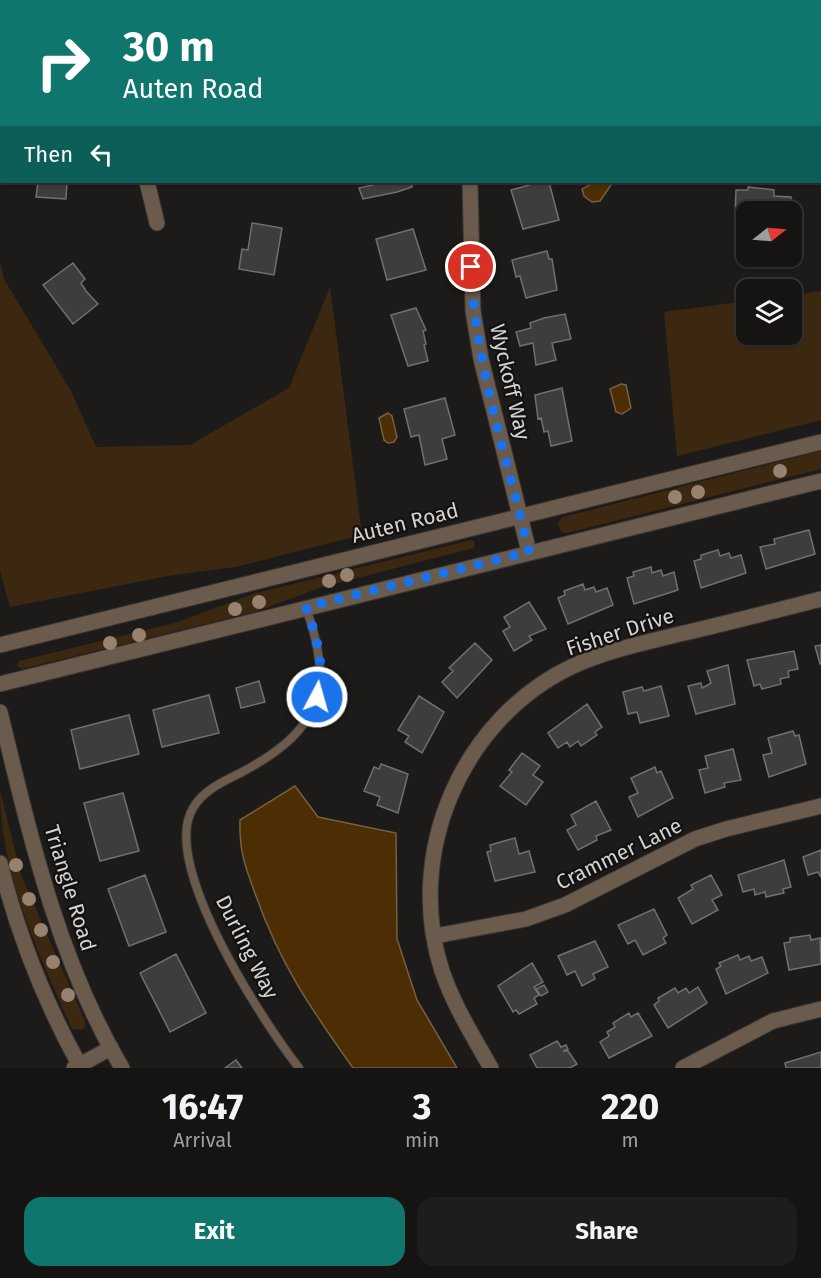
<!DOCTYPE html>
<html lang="en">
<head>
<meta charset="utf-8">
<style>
  :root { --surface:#161413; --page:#1f1d1c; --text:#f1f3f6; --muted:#9e9ea0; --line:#353333; --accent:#0f766e }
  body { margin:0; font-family:"Fira Sans",sans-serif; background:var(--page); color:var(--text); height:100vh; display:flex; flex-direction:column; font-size:22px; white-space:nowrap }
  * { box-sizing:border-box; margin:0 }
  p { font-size:20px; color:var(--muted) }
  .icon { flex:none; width:33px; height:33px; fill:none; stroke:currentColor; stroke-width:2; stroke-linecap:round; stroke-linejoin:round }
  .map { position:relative; height:1068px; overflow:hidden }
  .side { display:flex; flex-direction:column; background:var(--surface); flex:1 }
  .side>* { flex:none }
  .top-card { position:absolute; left:0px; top:0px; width:822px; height:183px; box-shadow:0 2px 4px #0004,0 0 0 2px var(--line); background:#0f766e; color:#fff; overflow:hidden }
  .needle { width:39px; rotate:73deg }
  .controls { position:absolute; left:736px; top:201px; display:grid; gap:12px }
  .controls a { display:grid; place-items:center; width:66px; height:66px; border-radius:12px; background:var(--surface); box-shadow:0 2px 4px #0004,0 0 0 2px var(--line); font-size:30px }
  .pin { position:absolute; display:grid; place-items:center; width:51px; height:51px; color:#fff; margin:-26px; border:3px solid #fff; border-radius:50%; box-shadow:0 2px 6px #0007 }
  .me { position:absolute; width:66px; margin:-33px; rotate:6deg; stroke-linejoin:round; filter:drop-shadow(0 0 4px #0008) }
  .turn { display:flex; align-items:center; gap:21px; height:126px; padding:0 24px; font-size:27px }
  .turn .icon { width:78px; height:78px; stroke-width:2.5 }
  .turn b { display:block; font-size:42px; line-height:51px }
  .then { display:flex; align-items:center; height:57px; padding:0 24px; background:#0003; gap:12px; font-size:22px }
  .eta { display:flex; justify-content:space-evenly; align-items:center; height:102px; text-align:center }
  .eta b { font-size:36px; font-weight:700; line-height:42px }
  .action { display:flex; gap:12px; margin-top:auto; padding:12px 24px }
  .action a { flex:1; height:69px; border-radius:18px; background:var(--accent); color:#fff; font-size:24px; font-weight:700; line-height:69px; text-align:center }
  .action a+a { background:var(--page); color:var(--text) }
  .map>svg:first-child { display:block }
  .green { fill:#3c2811 }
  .water { fill:#4d2e04; stroke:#766042; stroke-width:1.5 }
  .building { fill:#3f3d3b; stroke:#726f6d; stroke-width:1.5 }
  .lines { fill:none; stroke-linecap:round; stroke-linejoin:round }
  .service-casing { stroke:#373533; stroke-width:10 }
  .minor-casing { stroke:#373533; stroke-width:17 }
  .tertiary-casing { stroke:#373533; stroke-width:17 }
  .service { stroke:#6b5b4c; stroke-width:8 }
  .minor { stroke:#6b5b4c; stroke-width:15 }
  .tertiary { stroke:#6b5b4c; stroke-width:15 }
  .tree { fill:#96826f }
  .route { stroke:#1a73e8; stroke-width:10; stroke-dasharray:0 18 }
  .labels { text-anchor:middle; stroke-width:4.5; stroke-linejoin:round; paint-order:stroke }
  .street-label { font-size:21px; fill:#d5d4d2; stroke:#141210 }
</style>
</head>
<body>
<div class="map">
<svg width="821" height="1068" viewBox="0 0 821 1068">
  <rect width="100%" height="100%" fill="#1d1b19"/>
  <path class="green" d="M0,262L4,279L71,391L96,447L190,445L289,388L330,287L362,535L235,567L173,575L10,607L0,571Z
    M821,291V420L677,456L664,312L747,301V334H792V295Z
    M821,451V469L567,533L561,532L558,522L563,517Z
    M472,540L475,543L474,548L322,587L258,611L22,669L17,666L19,661L175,623L256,593Z
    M0,790L21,875L85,1021V1027L81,1030L72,1029C39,954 0,873 0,790Z"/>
  <path class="water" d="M595,182H613L600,201L592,202L584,196L582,189Z
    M621,384L626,385L631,408L622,414L616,412L610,389Z
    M388,413L392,416L397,437L394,442L388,443L384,440L379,418Z
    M295,786L318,817L396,833L397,939L417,1000L457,1068H353C311,1009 280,964 256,896C245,866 239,851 240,820Z"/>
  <path class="building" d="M755,0H797V2H756Z
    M38,182H67L66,199L36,197Z
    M372,182H412V187L397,192L363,199L359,188L373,185Z
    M540,182H549L559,220L523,229L511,190Z
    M748,187L774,190V196L791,197V212H747V217L735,216L736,190H748Z
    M252,223L282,228L274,275L239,269L242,249L248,250Z
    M413,229L426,270L387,280L376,239Z
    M547,251L549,259H552L557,290L526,298L520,276L516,277L512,260Z
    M73,263L85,279L81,283L86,291L98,304L73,324L43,285Z
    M416,308L426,330L423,331L426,344L424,345L428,361L408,366L391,315Z
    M565,314L571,339L552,343L556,360L536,365L533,343L520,346L516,332L531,328L530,323L544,318Z
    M562,388L572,441L551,446L548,431L544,432L541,418L538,419L535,395Z
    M445,398L455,435L442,439L447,459L425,465L419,435L411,437L404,409Z
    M809,530L815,554L766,569L760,547L775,544L774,539Z
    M718,550L720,556L729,553L731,558L741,555L746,573L701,588L694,561L701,559V555Z
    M651,567L652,573L661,570L663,576L674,572L678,590L634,604L627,578L634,576L633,572Z
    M583,584L585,590L594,587L596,592L607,588L613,605L568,624L558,598L565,595L564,591Z
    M529,602L546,629L529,636L532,640L514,651L503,631L510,627L504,617Z
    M475,643L492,660L457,698L442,682L453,671L449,668Z
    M821,645V663L820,664L815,646Z
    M794,651L798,669L788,671L789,677L780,679L781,684L762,689L760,684L754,686L747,660Z
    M728,665L735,704L696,714L688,686L701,683L702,688L706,686L711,683L707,671Z
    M259,681L265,702L241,708L236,688Z
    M661,686L669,716L640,723L637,712L628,714L623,692L642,687L644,691Z
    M209,695L219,733L162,747L153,710Z
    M419,696L444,712L422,753L405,742L409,736L398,730Z
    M587,704L602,727L595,732L597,735L581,746L578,741L570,747L567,742L558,748L548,733Z
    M129,715L139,754L80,769L71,730Z
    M793,731L795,736L799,735L806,764L769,777L763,755L772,753L768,738Z
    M733,749L741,780L724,783L725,787L705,793L699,770L708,768L705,756Z
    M522,753L540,766L533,775L543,782L526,805L500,786L512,772L509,770Z
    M381,764L408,774L398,813L377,805L380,797L364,791L374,767L379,769Z
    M655,767L657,773L661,771L673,798L638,817L629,797L638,793L631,778Z
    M123,793L139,851L100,861L84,803Z
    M596,801L611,830L596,836L597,840L578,850L567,830L576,825L571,815Z
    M515,838L519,854L529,851L535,872L495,881L487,852L491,851L490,845Z
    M821,850V877L818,872L808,875L803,857Z
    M784,860L791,887L783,889L784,893L766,897L765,892L755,895L754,889L743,892L738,875Z
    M145,875L166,932L129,946L108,889Z
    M711,875L722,895L712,900L718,910L692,924L678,898L693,889L691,885Z
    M654,909L667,935L663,938L666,943L643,955L635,940L628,944L618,925Z
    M810,935L811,940L820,938L821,964L789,970L784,943L790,942V938Z
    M595,941L608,967L593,974L595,979L582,986L575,971L567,975L558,956Z
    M176,954L206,1013L170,1032L140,973Z
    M738,955L740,960L749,956L751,961L762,957L768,973L726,994L716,969L721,966L719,963Z
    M532,963L543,982L534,987L539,995L534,998L537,1004L519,1014L516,1010L513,1012L498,986Z
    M544,985L548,992L541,996L536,989Z
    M698,987L707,1003L668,1028L654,1005L659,1001L658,998L675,988L678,993L686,988L689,993Z
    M629,1013L631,1017L638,1013L652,1036L609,1058L600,1042L609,1036L607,1032L615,1027L613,1023Z
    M557,1041L561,1047L566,1045L568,1049L563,1051H568L577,1064L570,1068H537L530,1055Z
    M821,1052V1068H786L785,1063Z
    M236,1060L242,1068H225Z"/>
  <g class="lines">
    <defs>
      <path id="service" d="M299,1068C264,1023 159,864 193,808C204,789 225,781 244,771C320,730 335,689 306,608"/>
      <path id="minor" d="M102,0L103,2
        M471,0V2
        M712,0L713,2
        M147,182L157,223
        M470,182L473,311L481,359L529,552
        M435,936L526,919L565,905L695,839L726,829L821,806
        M74,1068L111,1048
        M491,1068C473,1036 454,1006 442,971C404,854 461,720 571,667C605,651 643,643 680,634C727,623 774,611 821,599
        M683,1068L773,1021L821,1009"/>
      <path id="tertiary" d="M0,645L821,442
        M0,684L821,481
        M0,712C30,835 57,958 122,1068
        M0,863C18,935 45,1003 81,1068"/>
    </defs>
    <use href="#service" class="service-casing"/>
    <use href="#minor" class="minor-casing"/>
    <use href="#tertiary" class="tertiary-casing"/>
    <use href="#service" class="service"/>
    <use href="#minor" class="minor"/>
    <use href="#tertiary" class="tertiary"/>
  </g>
  <g class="tree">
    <circle cx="780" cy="471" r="7"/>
    <circle cx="698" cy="492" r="7"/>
    <circle cx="675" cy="497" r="7"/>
    <circle cx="347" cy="575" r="7"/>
    <circle cx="329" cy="581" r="7"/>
    <circle cx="259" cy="602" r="7"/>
    <circle cx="235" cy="609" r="7"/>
    <circle cx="139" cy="635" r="7"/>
    <circle cx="110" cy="643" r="7"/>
    <circle cx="16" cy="865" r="7"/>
    <circle cx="29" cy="899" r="7"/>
    <circle cx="41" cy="930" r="7"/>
    <circle cx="53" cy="962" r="7"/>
    <circle cx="68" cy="995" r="7"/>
  </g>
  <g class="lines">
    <path class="route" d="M317,697C326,668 316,635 306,607L529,552C507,457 475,365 471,267"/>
  </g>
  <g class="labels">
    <g class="street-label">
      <text transform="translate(510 382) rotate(77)" y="7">Wyckoff Way</text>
      <text transform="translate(405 523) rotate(-14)" y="7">Auten Road</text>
      <text transform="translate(620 632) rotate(-18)" y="7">Fisher Drive</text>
      <text transform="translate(619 854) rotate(-26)" y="7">Crammer Lane</text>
      <text transform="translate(70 888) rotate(73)" y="7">Triangle Road</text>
      <text transform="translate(247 947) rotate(63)" y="7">Durling Way</text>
    </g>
  </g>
</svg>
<div class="controls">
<a><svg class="needle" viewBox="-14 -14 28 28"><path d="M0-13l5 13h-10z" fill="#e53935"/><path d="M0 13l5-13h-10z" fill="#9e9ea0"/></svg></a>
<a><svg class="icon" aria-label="layers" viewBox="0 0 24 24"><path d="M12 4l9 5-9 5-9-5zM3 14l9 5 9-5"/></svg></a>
</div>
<div class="pin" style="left:471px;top:267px;background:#d93025"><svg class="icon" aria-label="arrive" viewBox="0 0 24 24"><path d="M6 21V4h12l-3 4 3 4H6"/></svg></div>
<svg class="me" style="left:317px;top:697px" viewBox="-20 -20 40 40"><circle r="17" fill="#1a73e8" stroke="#fff" stroke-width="3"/><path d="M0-11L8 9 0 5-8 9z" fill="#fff"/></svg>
<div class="top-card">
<div class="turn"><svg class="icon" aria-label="right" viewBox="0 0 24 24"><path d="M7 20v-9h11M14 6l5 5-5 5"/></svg><div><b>30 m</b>Auten Road</div></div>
<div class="then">Then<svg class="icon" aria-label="left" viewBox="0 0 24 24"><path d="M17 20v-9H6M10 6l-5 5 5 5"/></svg></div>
</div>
</div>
<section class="side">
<div class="eta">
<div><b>16:47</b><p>Arrival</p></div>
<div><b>3</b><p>min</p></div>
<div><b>220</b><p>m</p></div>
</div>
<div class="action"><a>Exit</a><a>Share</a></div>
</section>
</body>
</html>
